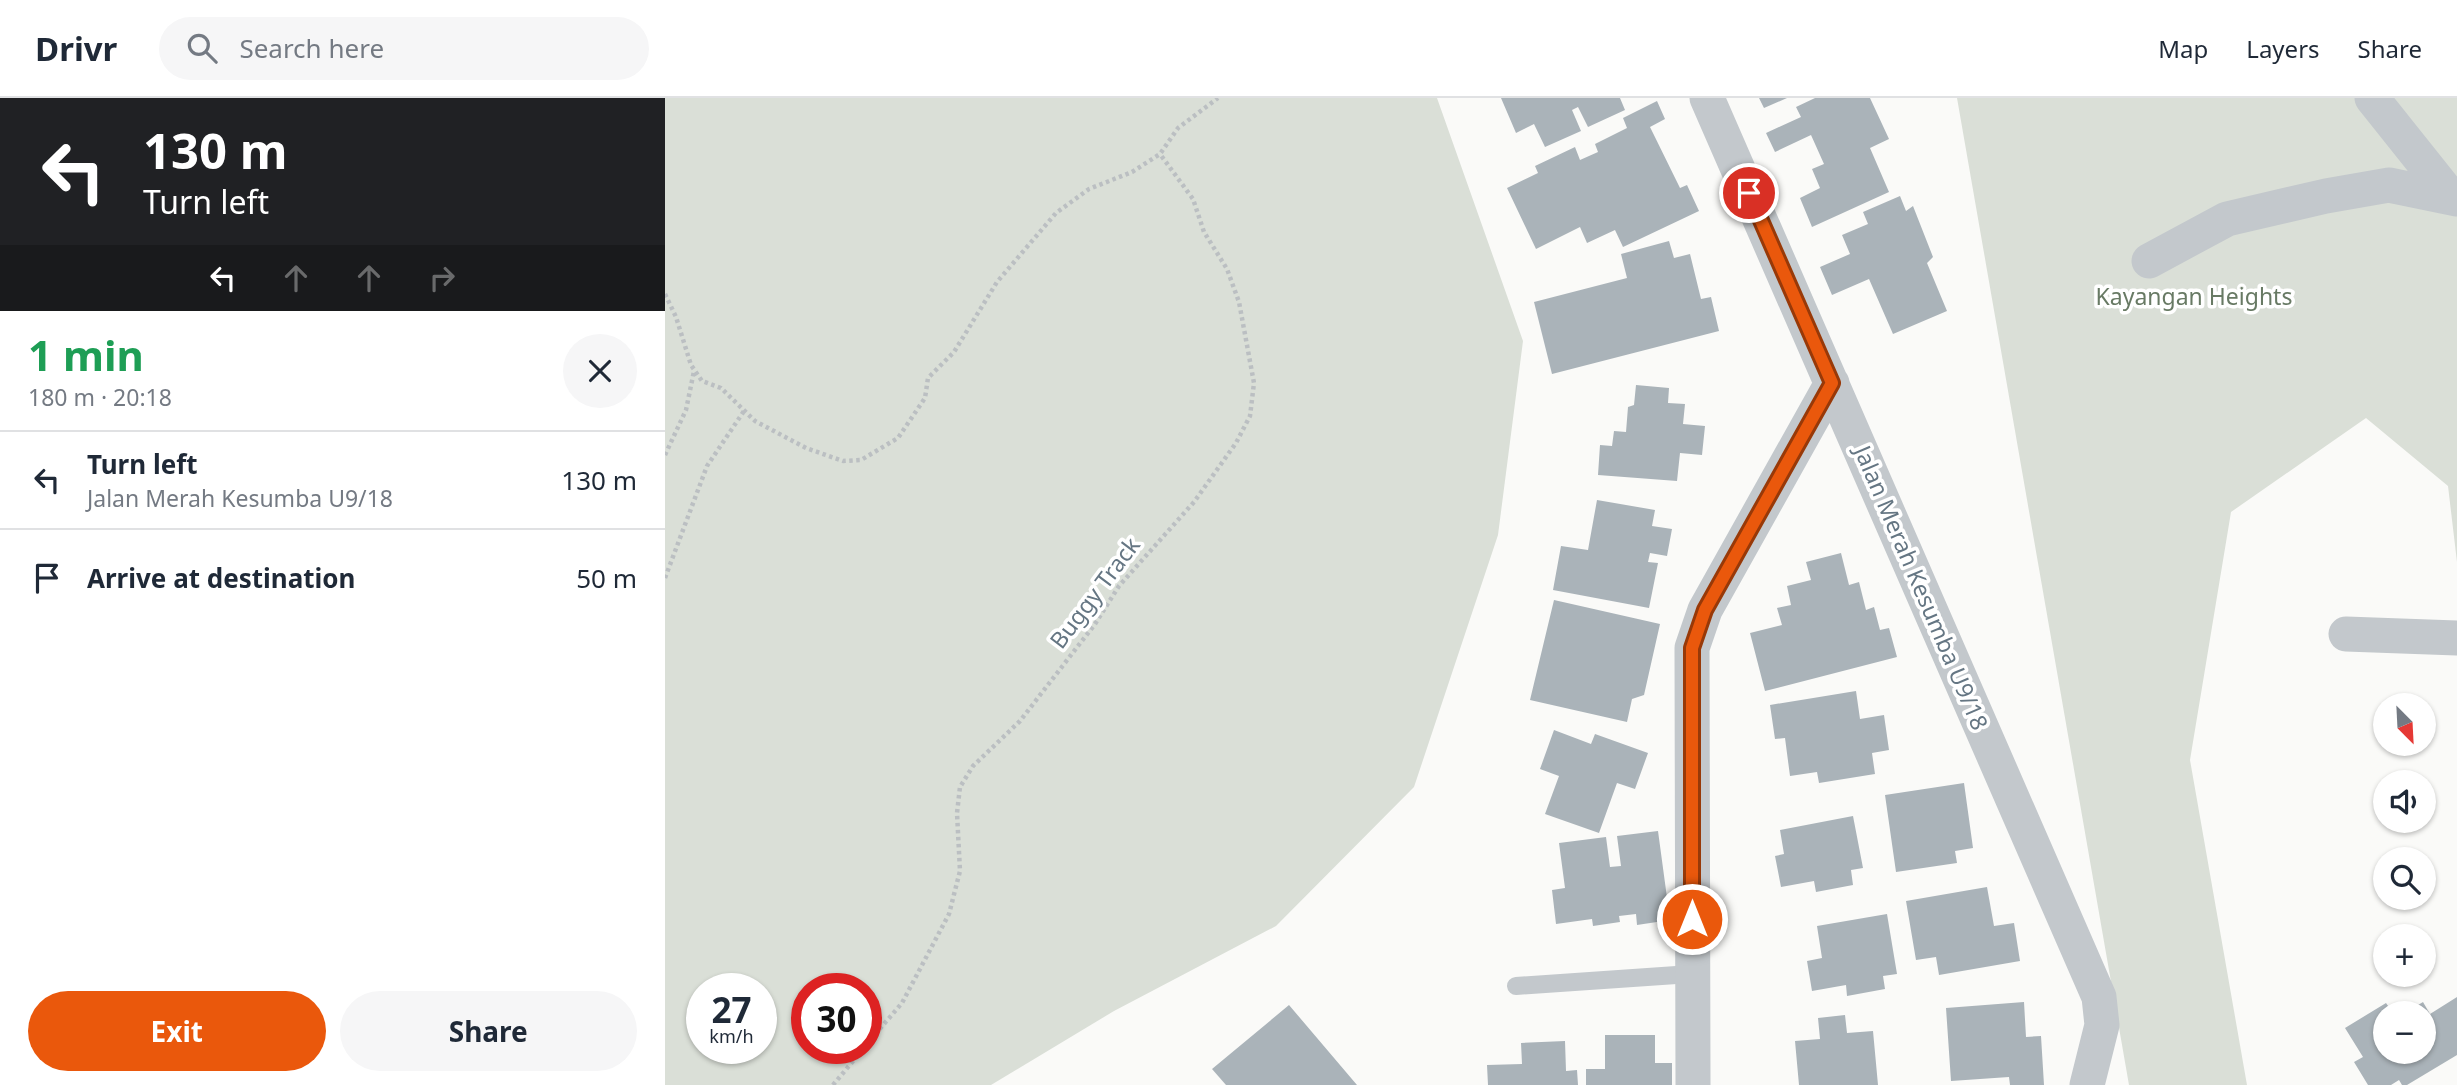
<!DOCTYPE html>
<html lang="en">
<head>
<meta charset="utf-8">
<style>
  :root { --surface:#fff; --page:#f6f6f7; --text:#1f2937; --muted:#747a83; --line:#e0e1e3; --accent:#ea580c }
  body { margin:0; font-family:"Noto Sans",sans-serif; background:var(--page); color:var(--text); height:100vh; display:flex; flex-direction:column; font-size:26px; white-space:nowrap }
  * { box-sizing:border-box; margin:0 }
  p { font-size:23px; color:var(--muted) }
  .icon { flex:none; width:38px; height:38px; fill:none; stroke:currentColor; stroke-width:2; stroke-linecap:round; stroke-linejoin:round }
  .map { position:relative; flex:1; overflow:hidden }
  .sheet { display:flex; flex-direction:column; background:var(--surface); width:665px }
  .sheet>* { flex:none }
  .guide { background:#202124; color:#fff; overflow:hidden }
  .needle { width:46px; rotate:156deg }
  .fabs { position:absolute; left:1708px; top:595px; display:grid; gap:14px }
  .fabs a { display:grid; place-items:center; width:63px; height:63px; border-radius:50%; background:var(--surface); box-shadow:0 2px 5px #0004; font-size:35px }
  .speed { position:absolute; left:21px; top:875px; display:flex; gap:14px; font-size:35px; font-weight:700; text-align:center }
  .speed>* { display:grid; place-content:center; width:91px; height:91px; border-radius:50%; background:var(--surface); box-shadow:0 2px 5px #0004; line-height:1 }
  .speed small { font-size:18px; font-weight:400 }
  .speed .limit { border:10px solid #d22; background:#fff; color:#111 }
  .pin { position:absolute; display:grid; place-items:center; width:60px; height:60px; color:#fff; margin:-30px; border:4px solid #fff; border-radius:50%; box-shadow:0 2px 7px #0007 }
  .me { position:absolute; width:77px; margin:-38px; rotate:0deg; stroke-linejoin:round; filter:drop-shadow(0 0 5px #0008) }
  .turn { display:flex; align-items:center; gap:24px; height:147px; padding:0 28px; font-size:32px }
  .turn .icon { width:91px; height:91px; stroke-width:2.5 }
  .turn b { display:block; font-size:49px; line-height:60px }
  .lanes { display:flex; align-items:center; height:66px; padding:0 28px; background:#0003; justify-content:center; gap:35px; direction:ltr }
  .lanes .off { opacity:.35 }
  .round { display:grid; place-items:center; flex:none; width:74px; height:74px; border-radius:37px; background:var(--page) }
  .headline { display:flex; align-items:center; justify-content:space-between; height:119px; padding:0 28px }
  h1 { font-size:42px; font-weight:700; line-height:52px; color:#1e9e55 }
  .action { display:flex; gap:14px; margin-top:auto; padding:14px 28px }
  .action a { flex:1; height:80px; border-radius:42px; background:var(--accent); color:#fff; font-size:28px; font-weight:700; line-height:80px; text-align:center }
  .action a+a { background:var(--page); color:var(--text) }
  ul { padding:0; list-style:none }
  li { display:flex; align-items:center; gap:21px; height:98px; padding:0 28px; border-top:2px solid var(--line) }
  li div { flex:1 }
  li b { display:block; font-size:26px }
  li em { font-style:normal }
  header { display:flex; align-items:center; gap:42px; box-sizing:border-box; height:98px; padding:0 35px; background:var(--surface); border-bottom:2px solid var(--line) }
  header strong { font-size:33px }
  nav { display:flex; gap:38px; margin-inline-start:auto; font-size:24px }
  .search { width:490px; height:63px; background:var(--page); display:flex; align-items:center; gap:18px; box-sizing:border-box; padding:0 24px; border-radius:38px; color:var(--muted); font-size:26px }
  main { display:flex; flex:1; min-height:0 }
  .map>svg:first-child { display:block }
  .green { fill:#dadfd7; fill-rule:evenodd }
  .building { fill:#aab3b9 }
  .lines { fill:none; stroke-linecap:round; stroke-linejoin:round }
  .path { stroke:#bbbfc2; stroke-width:4.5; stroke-dasharray:3.5 3.5; stroke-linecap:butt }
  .service { stroke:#c3c8cc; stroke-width:18 }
  .minor { stroke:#c3c8cc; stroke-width:35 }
  .route-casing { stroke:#983908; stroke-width:18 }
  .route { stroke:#ea580c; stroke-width:12 }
  .labels { text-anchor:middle; stroke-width:7; stroke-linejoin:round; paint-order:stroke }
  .park-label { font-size:23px; fill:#687a64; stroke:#fff }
  .street-label { font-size:23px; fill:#657683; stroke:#fff }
</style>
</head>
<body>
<header>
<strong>Drivr</strong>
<div class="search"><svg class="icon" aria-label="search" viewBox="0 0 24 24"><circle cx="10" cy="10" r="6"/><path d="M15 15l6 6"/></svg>Search here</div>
<nav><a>Map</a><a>Layers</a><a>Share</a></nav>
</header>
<main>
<section class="sheet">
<div class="guide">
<div class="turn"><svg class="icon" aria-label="left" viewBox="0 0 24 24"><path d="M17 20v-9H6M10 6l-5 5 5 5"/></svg><div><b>130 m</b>Turn left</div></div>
<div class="lanes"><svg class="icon" aria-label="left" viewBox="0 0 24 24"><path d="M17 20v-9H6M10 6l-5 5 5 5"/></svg><svg class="icon off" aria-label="ahead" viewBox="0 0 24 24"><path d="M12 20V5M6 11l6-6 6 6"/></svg><svg class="icon off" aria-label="ahead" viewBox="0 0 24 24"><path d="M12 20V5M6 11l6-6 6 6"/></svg><svg class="icon off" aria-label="right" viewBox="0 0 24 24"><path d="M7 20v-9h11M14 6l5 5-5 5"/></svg></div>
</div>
<div class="headline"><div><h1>1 min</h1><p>180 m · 20:18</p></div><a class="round"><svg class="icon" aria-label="close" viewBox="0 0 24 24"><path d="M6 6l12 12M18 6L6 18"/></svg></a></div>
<ul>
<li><svg class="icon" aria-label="left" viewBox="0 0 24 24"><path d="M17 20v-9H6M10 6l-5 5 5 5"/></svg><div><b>Turn left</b><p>Jalan Merah Kesumba U9/18</p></div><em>130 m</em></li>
<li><svg class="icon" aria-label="arrive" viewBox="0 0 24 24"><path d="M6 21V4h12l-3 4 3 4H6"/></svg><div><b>Arrive at destination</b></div><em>50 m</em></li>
</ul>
<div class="action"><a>Exit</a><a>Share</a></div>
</section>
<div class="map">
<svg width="1792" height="987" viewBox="0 0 1792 987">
  <rect width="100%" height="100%" fill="#fafaf8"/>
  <path class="green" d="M0,0H772L858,243L833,437L749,689L611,828L449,913L326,987H0ZM37,891H96V950H37ZM142,891H201V950H142Z
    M1292,0H1792V464L1783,388L1701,320L1566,414L1525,662L1582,987H1464Z"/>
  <path class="building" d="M836,0H955L960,12L923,29L913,9L907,12L916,33L880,49L869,26L851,35Z
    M1094,0H1122L1099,10Z
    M1150,0H1205L1224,41L1205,50L1224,94L1147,129L1135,100L1155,90L1147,71L1159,66L1146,37L1110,54L1101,35L1136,19L1131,9Z
    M992,3L1000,21L985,29L1015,90L1022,87L1034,113L958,149L950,132L922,145L915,129L871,151L842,90L873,75L870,68L910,49L915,62L933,54L930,46L962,30L958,20Z
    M1235,98L1241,113L1248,108L1268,159L1262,165L1282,213L1228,236L1204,181L1167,197L1155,169L1185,156L1177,137L1203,126L1198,114Z
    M1004,143L1009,160L1025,156L1036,201L1046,199L1054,233L887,276L869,204L962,180L956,156Z
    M971,287L1004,290L1003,305L1020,306L1018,326L1040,328L1037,357L1015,355L1012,383L933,377L935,347L947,348L949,333L961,334L963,309L969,307Z
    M932,402L990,412L987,428L1007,431L1002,458L985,455L983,464L993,465L984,510L888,492L896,448L923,452Z
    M1176,455L1184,487L1194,484L1201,512L1209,509L1215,532L1224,530L1232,559L1100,593L1085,535L1117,527L1112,510L1126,507L1122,488L1146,482L1141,464Z
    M889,502L995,526L979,597L967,601L962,624L865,602Z
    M1191,593L1195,621L1219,617L1224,652L1207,655L1210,676L1154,685L1152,674L1125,678L1120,640L1110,641L1105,607Z
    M889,632L926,646L930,636L983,655L970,691L952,685L934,735L880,716L894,678L875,671Z
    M1299,685L1308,750L1290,753L1292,765L1231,774L1220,697Z
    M1188,718L1198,770L1186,772L1188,787L1151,794L1149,783L1116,789L1110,758L1119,756L1115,732Z
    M993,733L1005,822L972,827L971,816L954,818L955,824L928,828L927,821L891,826L887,792L900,790L894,745L941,739L945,769L956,768L952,738Z
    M1322,789L1329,828L1349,825L1355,863L1274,877L1271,859L1251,862L1241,803Z
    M1222,816L1232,876L1218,878L1220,891L1182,898L1181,887L1147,893L1142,863L1157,860L1152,828Z
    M1792,899V957L1742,987H1737L1734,982L1726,987H1703L1689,964L1698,959L1680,930L1721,905L1728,915H1720V954H1759V915H1740L1758,904L1765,916Z
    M1359,904L1361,939L1376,938L1379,987H1345L1344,979L1286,983L1281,910Z
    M624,907L692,987H561L547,971Z
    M1180,917L1182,935L1208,933L1213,987H1134L1130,943L1155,941L1153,920Z
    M940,937H990V965H1007V987H921V971H940Z
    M900,943L901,973L912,972L913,987H823L822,967L857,966L856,945Z"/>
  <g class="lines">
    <path class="path" d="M0,196L11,219L26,267L37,283L56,290L90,323L141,350L178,363L196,362L233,340L260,300L263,280L289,254L332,184L391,115L424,91L467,74L495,56L513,30L553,0
      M0,357L21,312L29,273
      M0,480L42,368L79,313
      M201,947L237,905L284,816L295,773L292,715L295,689L308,668L355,623L430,526L454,488L529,404L571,345L585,318L589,285L574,204L562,171L539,134L528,101L495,56
      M168,987L199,950"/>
    <path class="service" d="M851,888L1026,876"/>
    <path class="minor" d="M1042,0L1434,899L1437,927L1422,987
      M1707,0L1786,99
      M1484,163L1562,121L1661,98L1724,87L1792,101
      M1681,536L1792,540
      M1028,987L1027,550L1040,512L1167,285"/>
  </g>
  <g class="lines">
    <defs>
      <path id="route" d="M1027,821V550L1040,512L1167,285L1084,95"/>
    </defs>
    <use href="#route" class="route-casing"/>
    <use href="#route" class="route"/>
  </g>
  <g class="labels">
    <g class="park-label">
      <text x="1529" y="207">Kayangan Heights</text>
    </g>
    <g class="street-label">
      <text transform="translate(1256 490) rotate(67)" y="8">Jalan Merah Kesumba U9/18</text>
      <text transform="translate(430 495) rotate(-53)" y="8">Buggy Track</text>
    </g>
  </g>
</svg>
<div class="fabs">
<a><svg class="needle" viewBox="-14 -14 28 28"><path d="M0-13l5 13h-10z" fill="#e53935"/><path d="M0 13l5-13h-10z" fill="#747a83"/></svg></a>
<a><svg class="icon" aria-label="sound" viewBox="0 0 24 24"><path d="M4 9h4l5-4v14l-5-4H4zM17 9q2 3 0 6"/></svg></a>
<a><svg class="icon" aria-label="search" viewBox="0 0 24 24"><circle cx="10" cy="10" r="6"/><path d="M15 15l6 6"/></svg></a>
<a>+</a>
<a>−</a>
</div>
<div class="speed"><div>27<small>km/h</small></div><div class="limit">30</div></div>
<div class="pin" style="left:1084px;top:95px;background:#d93025"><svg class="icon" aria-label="arrive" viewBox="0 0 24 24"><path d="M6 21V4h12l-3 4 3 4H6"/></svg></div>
<svg class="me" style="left:1027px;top:821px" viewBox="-20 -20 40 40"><circle r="17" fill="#ea580c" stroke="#fff" stroke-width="3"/><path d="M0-11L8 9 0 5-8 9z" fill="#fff"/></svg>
</div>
</main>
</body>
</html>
